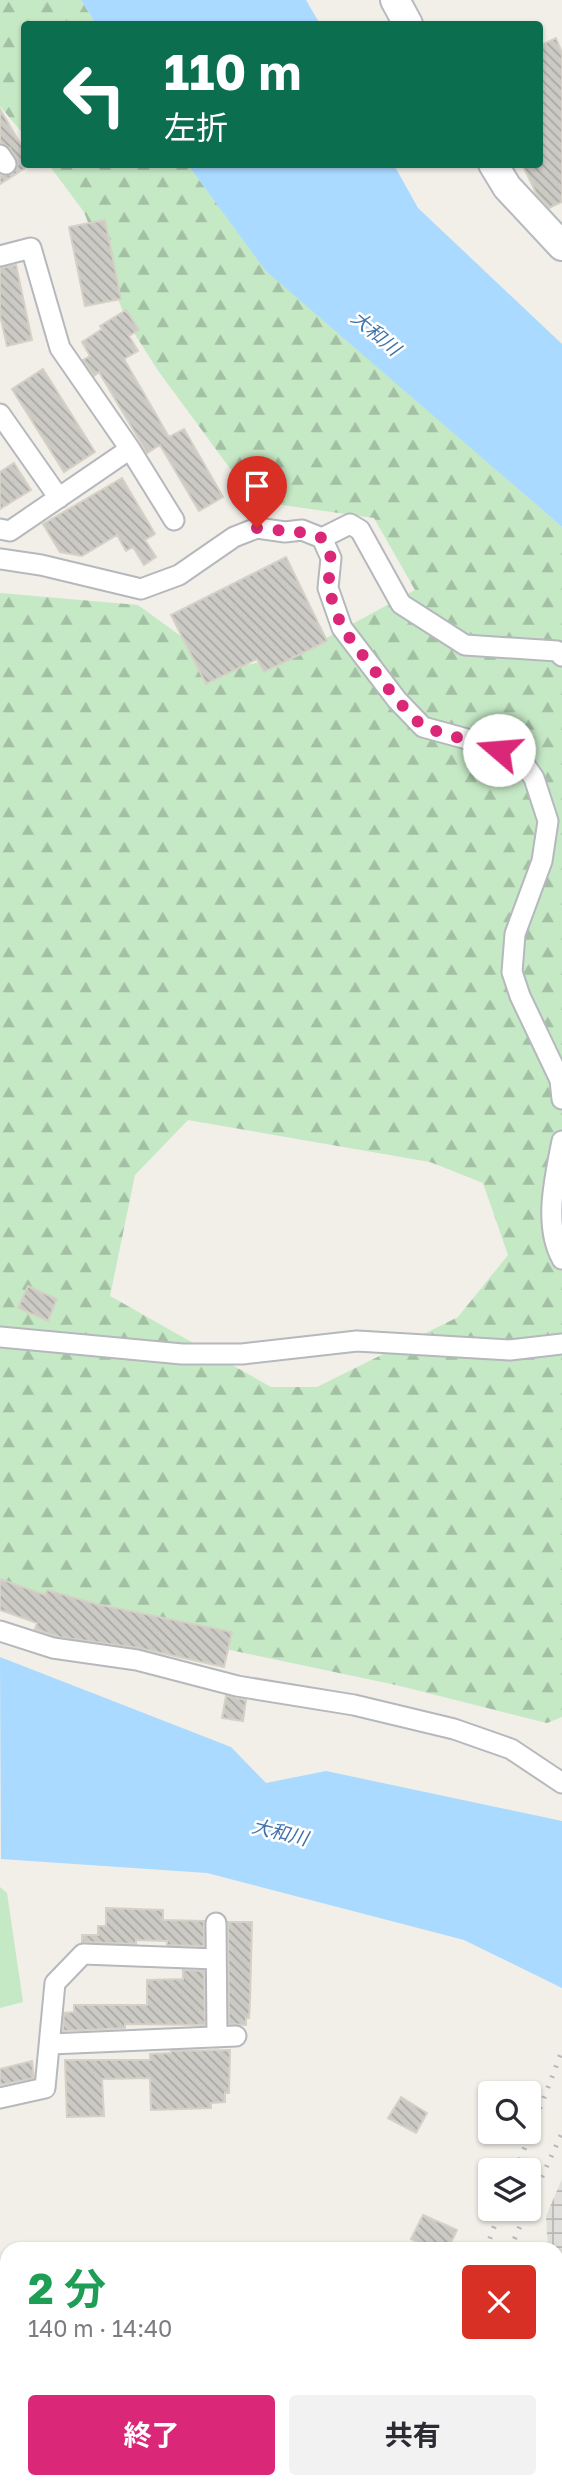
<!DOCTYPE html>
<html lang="ja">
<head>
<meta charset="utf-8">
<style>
  :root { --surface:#fff; --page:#f2f2f3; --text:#2b2b33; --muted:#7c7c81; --accent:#db2777 }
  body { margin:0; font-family:"Golos Text","Noto Sans JP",sans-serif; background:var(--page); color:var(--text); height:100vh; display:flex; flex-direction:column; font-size:26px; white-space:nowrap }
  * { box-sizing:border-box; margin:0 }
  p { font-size:23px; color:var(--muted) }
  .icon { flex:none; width:38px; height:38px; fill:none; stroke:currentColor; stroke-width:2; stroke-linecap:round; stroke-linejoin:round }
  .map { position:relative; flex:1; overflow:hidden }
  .sheet { position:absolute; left:0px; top:2242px; width:564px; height:247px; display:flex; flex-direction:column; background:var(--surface); border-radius:21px 21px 0 0; box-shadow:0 2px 5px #0004 }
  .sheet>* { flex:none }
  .hud { position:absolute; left:21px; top:21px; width:522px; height:147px; border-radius:7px; box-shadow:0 2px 5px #0004; background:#0b6e4f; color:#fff; overflow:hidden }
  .tools { position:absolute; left:478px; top:2081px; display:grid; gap:14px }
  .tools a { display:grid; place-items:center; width:63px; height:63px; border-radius:7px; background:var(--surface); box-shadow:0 2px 5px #0004; font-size:35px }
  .pin { position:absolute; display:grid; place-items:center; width:60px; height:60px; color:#fff; margin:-72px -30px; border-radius:50% 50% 50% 0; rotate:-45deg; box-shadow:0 0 7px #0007 }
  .pin .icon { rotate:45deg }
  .me { position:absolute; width:77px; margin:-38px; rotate:288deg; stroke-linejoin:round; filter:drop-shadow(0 0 5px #0008) }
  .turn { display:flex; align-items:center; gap:24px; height:147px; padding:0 28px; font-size:32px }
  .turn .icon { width:91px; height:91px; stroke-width:2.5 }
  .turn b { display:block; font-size:49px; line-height:60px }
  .round { display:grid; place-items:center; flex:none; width:74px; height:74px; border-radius:7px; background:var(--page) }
  .headline { display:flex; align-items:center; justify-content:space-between; height:119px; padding:0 28px }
  h1 { font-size:42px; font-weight:700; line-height:52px; color:#1e9e55 }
  .button { display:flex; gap:14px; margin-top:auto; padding:14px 28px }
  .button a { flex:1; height:80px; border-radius:7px; background:var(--accent); color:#fff; font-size:28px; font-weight:700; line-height:80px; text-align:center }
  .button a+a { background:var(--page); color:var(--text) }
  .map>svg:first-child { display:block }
  .industrial { fill:url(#industrial-grid) }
  .forest { fill:url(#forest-firs); fill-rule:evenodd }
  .garden { fill:#c5e8c5 }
  .water { fill:#aadaff }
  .building { fill:url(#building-back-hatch); stroke:#d6d1c6; stroke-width:2 }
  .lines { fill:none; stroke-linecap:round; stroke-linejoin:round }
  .minor-casing { stroke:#b5b8bc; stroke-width:23 }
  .tertiary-casing { stroke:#b5b8bc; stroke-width:28 }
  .secondary-casing { stroke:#b6babf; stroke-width:32 }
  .minor { stroke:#fff; stroke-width:19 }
  .tertiary { stroke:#fff; stroke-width:24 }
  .secondary { stroke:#fff; stroke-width:28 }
  .rail { stroke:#b6b7b8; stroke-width:5; stroke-dasharray:2 9; stroke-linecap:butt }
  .route { stroke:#db2777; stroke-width:12; stroke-dasharray:0 21.6 }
  .labels { text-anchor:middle; stroke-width:5; stroke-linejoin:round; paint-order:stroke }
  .water-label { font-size:19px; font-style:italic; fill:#4174aa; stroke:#fff }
</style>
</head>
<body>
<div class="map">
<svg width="562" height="2487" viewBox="0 0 562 2487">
  <defs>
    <pattern id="industrial-grid" width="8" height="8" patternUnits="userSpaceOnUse" patternTransform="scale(1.75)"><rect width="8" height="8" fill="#e0deda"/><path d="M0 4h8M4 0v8" fill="none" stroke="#b9b8b5"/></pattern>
    <pattern id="forest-firs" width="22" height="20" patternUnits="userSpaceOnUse" patternTransform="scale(1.75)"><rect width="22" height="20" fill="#c5e8c5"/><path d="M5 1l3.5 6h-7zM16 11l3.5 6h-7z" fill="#a3c0a4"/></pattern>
    <pattern id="building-back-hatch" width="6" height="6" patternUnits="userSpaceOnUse" patternTransform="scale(1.75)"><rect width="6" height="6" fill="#cccac5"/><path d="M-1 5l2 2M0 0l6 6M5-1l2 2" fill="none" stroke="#a9a8a4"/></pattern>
  </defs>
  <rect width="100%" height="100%" fill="#f1efe8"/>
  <path class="industrial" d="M562,2179V2269L557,2270L556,2249H548L546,2216Z"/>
  <path class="forest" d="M0,0H81L96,24H24V135L0,106Z
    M49,165H188L267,271L562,527V1717L547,1723L396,1685L65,1615L0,1579V593L138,605L226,669L295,655L415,590L374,518L254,501L159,372L127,322L84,212ZM188,1120L430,1162L483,1183L508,1255L458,1317L317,1387H271L110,1296L135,1175Z"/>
  <path class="garden" d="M0,1887L7,1893L23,2002L0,2008Z"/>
  <path class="water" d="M81,0H306L320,24H96Z
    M188,165H394L418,208L562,344V527L266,271Z
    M0,1657L231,1747L266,1783L326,1771L562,1821V1988L464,1940L207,1873L1,1859Z"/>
  <path class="building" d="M556,38L562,53V202L549,208L536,193L522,164H539V46Z
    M0,109L24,150V169L0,184V175L12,174L18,164L10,148L0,143Z
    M105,220L121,299L85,306L69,227Z
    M16,265L32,340L7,346L0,315V268Z
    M126,310L139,330L129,336L138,351L124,359L169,437L184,429L223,497L199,511L160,445L147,453L99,372L94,376L83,360L90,356L82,342L102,329L100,326Z
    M43,369L95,452L64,472L12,389Z
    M14,463L31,490L0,509V472Z
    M122,478L155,534L145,540L156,557L144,565L133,547L126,551L117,535L82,556L60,552L43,524Z
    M286,557L327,641L264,672L257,659L206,684L171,615Z
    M28,1286L57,1299L48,1321L18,1308Z
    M0,1579L45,1595L47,1590L96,1604L232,1632L224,1667L139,1648L59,1637L35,1629L37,1623L0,1610Z
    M226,1696L246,1700L243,1721L222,1718Z
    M106,1908L163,1910V1920L204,1921V1946L167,1945V1941L136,1940V1944L82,1942V1935H98V1926H106Z
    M228,1922H252L250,2001L249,2018H246V2025L229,2024Z
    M183,1970L204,1971L205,2025L125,2024V2028L63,2031L64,2013L74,2012V2005H147V1980L183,1979Z
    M230,2050L229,2093H225V2102L211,2103V2108L151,2110L150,2078L102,2079L104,2116L67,2117L65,2060H150V2054L171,2053V2051Z
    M32,2061L34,2078L0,2085V2069Z
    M401,2097L427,2113L416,2133L388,2118Z
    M423,2215L457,2230L448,2249H430L411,2239Z"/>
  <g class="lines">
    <defs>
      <path id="minor" d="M0,155L6,164
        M0,256L31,248L60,348L130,449L174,520
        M0,414L59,498
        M0,529L10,531L130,449
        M322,538L350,524L360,530L401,604L465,645L557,651L562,656
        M0,559L41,565L141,589L179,575L234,537L257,528L285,532L302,530L322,538L331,558L328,588L342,628L397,700L423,727L478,742L520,758L534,778L548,821L542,861L515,934L512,972L520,996L560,1080L562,1099
        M562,1141C555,1177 543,1225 562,1259
        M0,1337L182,1354H242L357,1341L510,1350L562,1344
        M0,1631L53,1648L137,1660L237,1686L354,1705L454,1729L511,1749L562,1783
        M216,1923L217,2037
        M51,2044L236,2036
        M0,2098L45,2088L55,1983L83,1954L216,1959
        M0,2340L7,2353
        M76,2482L79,2487"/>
      <path id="tertiary" d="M556,2281L562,2280
        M246,2487L247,2482"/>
      <path id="secondary" d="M395,0L408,24
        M493,164L507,187L562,246"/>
    </defs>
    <use href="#minor" class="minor-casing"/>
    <use href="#tertiary" class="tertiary-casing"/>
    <use href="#secondary" class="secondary-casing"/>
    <use href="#minor" class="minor"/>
    <use href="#tertiary" class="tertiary"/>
    <use href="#secondary" class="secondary"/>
    <path class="rail" d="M516,2170L562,2051
      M528,2207L562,2133
      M486,2249L501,2208
      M510,2249L528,2208
      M413,2487L415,2482
      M426,2487L428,2482"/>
  </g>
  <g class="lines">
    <path class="route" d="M257,528C281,532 300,529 322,538L331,558L328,588L342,628L397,700L423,727L499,750"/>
  </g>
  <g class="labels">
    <g class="water-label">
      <text transform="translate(376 333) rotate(40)" y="7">大和川</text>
      <text transform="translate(280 1832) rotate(14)" y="7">大和川</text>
    </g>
  </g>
</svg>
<div class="tools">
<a><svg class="icon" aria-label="search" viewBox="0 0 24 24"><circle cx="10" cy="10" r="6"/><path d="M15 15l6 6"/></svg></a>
<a><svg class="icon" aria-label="layers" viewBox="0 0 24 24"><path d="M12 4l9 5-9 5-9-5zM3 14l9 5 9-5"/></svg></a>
</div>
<div class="pin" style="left:257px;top:528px;background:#d93025"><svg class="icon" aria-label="arrive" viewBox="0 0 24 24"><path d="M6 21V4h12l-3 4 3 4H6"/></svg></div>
<svg class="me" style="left:499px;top:750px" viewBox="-20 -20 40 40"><circle r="19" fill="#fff"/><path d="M0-13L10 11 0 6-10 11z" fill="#db2777"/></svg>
<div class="hud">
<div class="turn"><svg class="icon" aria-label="left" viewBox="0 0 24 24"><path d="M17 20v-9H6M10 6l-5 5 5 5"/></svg><div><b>110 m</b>左折</div></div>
</div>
<section class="sheet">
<div class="headline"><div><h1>2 分</h1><p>140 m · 14:40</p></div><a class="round" style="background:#d93025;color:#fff"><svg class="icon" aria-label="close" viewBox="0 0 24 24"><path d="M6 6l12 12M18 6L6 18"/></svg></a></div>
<div class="button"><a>終了</a><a>共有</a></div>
</section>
</div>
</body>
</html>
